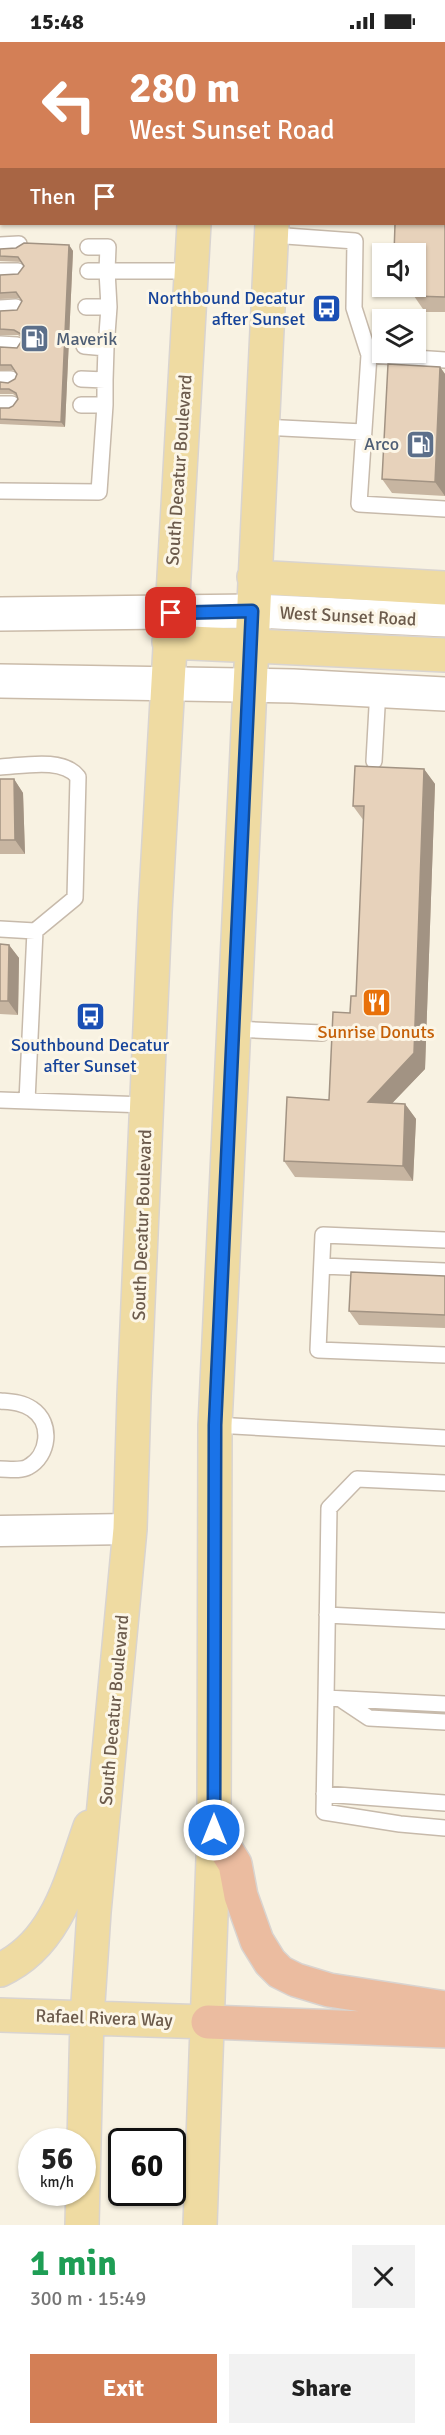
<!DOCTYPE html>
<html lang="en">
<head>
<meta charset="utf-8">
<style>
  :root { --surface:#fff; --page:#f2f2f2; --text:#222; --muted:#767676; --accent:#d37f56 }
  body { margin:0; font-family:Signika,sans-serif; background:var(--page); color:var(--text); height:100vh; display:flex; flex-direction:column; font-size:22px; white-space:nowrap }
  * { box-sizing:border-box; margin:0 }
  p { font-size:20px; color:var(--muted) }
  .icon { flex:none; width:33px; height:33px; fill:none; stroke:currentColor; stroke-width:2; stroke-linecap:round; stroke-linejoin:round }
  .map { position:relative; height:2183px; overflow:hidden }
  .panel { display:flex; flex-direction:column; background:var(--surface); flex:1 }
  .panel>* { flex:none }
  .guide { position:absolute; left:0px; top:0px; width:446px; height:183px; box-shadow:0 2px 4px #0004; background:#d37f56; color:#fff; overflow:hidden }
  .fabs { position:absolute; left:372px; top:201px; display:grid; gap:12px }
  .fabs a { display:grid; place-items:center; width:54px; height:54px; border-radius:0px; background:var(--surface); box-shadow:0 2px 4px #0004; font-size:30px }
  .speed { position:absolute; left:18px; top:2086px; display:flex; gap:12px; font-size:30px; font-weight:700; text-align:center }
  .speed>* { display:grid; place-content:center; width:78px; height:78px; border-radius:50%; background:var(--surface); box-shadow:0 2px 4px #0004; line-height:1 }
  .speed small { font-size:15px; font-weight:400 }
  .speed .limit { border:3px solid #111; border-radius:9px; background:#fff; color:#111 }
  .pin { position:absolute; display:grid; place-items:center; width:51px; height:51px; color:#fff; margin:-26px; border-radius:12px; box-shadow:0 3px 9px #0006 }
  .me { position:absolute; width:66px; margin:-33px; rotate:0deg; stroke-linejoin:round; filter:drop-shadow(0 0 4px #0008) }
  .turn { display:flex; align-items:center; gap:21px; height:126px; padding:0 30px; font-size:27px }
  .turn .icon { width:78px; height:78px; stroke-width:2.5 }
  .turn b { display:block; font-size:42px; line-height:51px }
  .then { display:flex; align-items:center; height:57px; padding:0 30px; background:#0003; gap:12px; font-size:22px }
  .round { display:grid; place-items:center; flex:none; width:63px; height:63px; border-radius:0px; background:var(--page) }
  .headline { display:flex; align-items:center; justify-content:space-between; height:102px; padding:0 30px }
  h1 { font-size:36px; font-weight:700; line-height:45px; color:#1e9e55 }
  .action { display:flex; gap:12px; margin-top:auto; padding:12px 30px }
  .action a { flex:1; height:69px; border-radius:0px; background:var(--accent); color:#fff; font-size:24px; font-weight:700; line-height:69px; text-align:center }
  .action a+a { background:var(--page); color:var(--text) }
  .status { display:flex; justify-content:space-between; align-items:center; height:42px; padding:0 30px; background:var(--surface); direction:ltr }
  .status svg { height:16px; fill:currentColor }
  .map>svg:first-child { display:block }
  .lines { fill:none; stroke-linecap:round; stroke-linejoin:round }
  .service-casing { stroke:#c7baab; stroke-width:18 }
  .minor-casing { stroke:#c7baab; stroke-width:33 }
  .secondary-casing { stroke:#cabba9; stroke-width:36 }
  .primary-casing { stroke:#d9d4d0; stroke-width:36 }
  .motorway-casing { stroke:#d9d4d0; stroke-width:36 }
  .service { stroke:#fff; stroke-width:15 }
  .minor { stroke:#fff; stroke-width:30 }
  .secondary { stroke:#fff; stroke-width:33 }
  .primary { stroke:#efdba2; stroke-width:33 }
  .motorway { stroke:#ebbca0; stroke-width:33 }
  .wall { fill:#c7b5a1 }
  .shaded-wall { fill:#a29383 }
  .building { fill:#e7d2bb; stroke:#a29383; stroke-width:1.5 }
  .route-casing { stroke:#114b97; stroke-width:15 }
  .route { stroke:#1a73e8; stroke-width:10 }
  .labels { text-anchor:middle; stroke-width:6; stroke-linejoin:round; paint-order:stroke }
  .transit-label { font-size:18px; fill:#164399; stroke:#fcf6e7; text-anchor:end }
  .service-label { font-size:18px; fill:#4e5e75; stroke:#fcf6e7; text-anchor:start }
  .street-label { font-size:18px; fill:#6c5b4c; stroke:#fcf6e7 }
  .food-label { font-size:18px; fill:#c56008; stroke:#fcf6e7 }
</style>
</head>
<body>
<div class="status"><b>15:48</b><svg viewBox="0 0 49 12"><path d="M0 12V9h3v3zM5 12V6h3v6zM10 12V3h3v9zM15 12V0h3v12zM26 1h20v11H26zM47 4h2v5h-2z"/></svg></div>
<div class="map">
<svg width="445" height="2183" viewBox="0 0 445 2183">
  <rect width="100%" height="100%" fill="#f8f2e2"/>
  <g class="lines">
    <defs>
      <path id="service" d="M0,1L12,2
        M87,2V0
        M444,111H445
        M272,193L355,199L354,266L369,313L359,462L445,467
        M0,203L19,202
        M88,205H108L107,229H192
        M0,229H18
        M88,229H107L109,265
        M0,266L16,265
        M0,302L17,303
        M84,304L106,306L109,265H86
        M369,313L445,318
        M0,337H11
        M81,337L105,338V363H81
        M105,338L106,306
        M0,362H12
        M262,385L363,390
        M0,449L99,450L105,363
        M374,719L378,647
        M0,725C22,724 63,715 78,735L75,856L35,889
        M0,887L35,889L27,1059
        M234,987L322,991
        M0,1058L147,1063
        M445,1198L323,1193L318,1308L445,1313
        M322,1224L445,1229
        M0,1359C11,1360 22,1360 32,1367C53,1381 49,1414 28,1425C21,1429 8,1427 0,1427
        M215,1383L445,1396
        M445,1441L357,1437L329,1466L326,1656L445,1662
        M327,1573L445,1579
        M326,1656L324,1770L400,1782L445,1786
        M342,1658L369,1676L445,1680
        M324,1752L445,1761"/>
      <path id="minor" d="M0,1489L130,1487"/>
      <path id="secondary" d="M0,572L252,569L445,578
        M0,639L293,644L445,652"/>
      <path id="primary" d="M204,2V0
        M281,2V0
        M254,535L445,546
        M169,600L445,613
        M0,1928C57,1902 71,1839 90,1785
        M0,1973L208,1980
        M82,2183L87,1976L94,1870L130,1487L134,1354L155,870L194,182
        M200,2183L214,1788L215,1383L272,182"/>
      <path id="motorway" d="M214,1788L235,1822L241,1854L257,1899L270,1920L280,1930L296,1938L329,1948L445,1966
        M208,1980L445,1989"/>
    </defs>
    <use href="#service" class="service-casing"/>
    <use href="#minor" class="minor-casing"/>
    <use href="#secondary" class="secondary-casing"/>
    <use href="#primary" class="primary-casing"/>
    <use href="#motorway" class="motorway-casing"/>
    <use href="#service" class="service"/>
    <use href="#minor" class="minor"/>
    <use href="#secondary" class="secondary"/>
    <use href="#primary" class="primary"/>
    <use href="#motorway" class="motorway"/>
  </g>
  <path class="wall" d="M445,0V90H444V2Z
    M445,158V270H425L414,254Z
    M69,203L73,209L65,385L0,382V366H9L13,364L18,357L17,355L13,352H0V340L8,341L15,337L17,332L15,328L0,329V305L17,306L23,297L18,293H0V269L17,268L22,259L20,256L0,257V233L18,232L24,224L22,220L0,219V207Z
    M440,325L445,332V454L392,451L382,437Z
    M424,727L435,742L425,1027L392,1061L405,1062L416,1077L413,1139L295,1135L284,1119L329,1058L356,954L364,779L353,764Z
    M0,737H14L23,751L25,812H0Z
    M0,902L9,903L19,916L18,973L0,972Z
    M445,1234V1286L359,1283L349,1269Z"/>
  <path class="shaded-wall" d="M69,203L73,209L65,385L61,380Z
    M440,325L445,332V454L435,440Z
    M424,727L435,742L425,1027L379,1075L368,1060Z
    M14,737L23,751L25,812L15,798Z
    M9,903L19,916L18,973L8,959Z
    M405,1062L416,1077L413,1139L403,1124Z"/>
  <path class="building" d="M419,0H445V75H444V2H419Z
    M444,158H445V255L414,254V244H416V212H394L395,182H444Z
    M24,201L69,203L61,380L0,377V366H9L13,364L18,357L16,351L9,347H0V340L8,341L15,337L17,332L11,323H0V305L17,306L23,297L21,292L14,288L0,287V269L17,268L22,259L16,250L0,251V233L18,232L24,224L18,215L0,214V207L16,206Z
    M388,322L440,325L435,440L382,437Z
    M355,724L424,727L414,1011L368,1060L405,1062L403,1124L284,1119L287,1055L329,1058L333,970L350,971L351,954H356L364,764H353Z
    M0,737H14L15,798H0Z
    M0,902L9,903L8,959H0Z
    M351,1230L445,1234V1273L349,1269Z"/>
  <g class="lines">
    <defs>
      <path id="route" d="M171,571L252,569L215,1383L214,1788"/>
    </defs>
    <use href="#route" class="route-casing"/>
    <use href="#route" class="route"/>
  </g>
  <defs>
    <symbol id="bus-square" viewBox="-11 -11 22 22"><rect x="-9" y="-9" width="18" height="18" rx="4" fill="#1a4fb4" stroke="#fcf6e7"/><path d="M-5-6H5V4H4V6H2V4H-2V6H-4V4H-5ZM-3.5-4V0h7V-4ZM-3.5 1.2v1.5H-2V1.2ZM2 1.2v1.5H3.5V1.2Z" fill="#fff"/></symbol>
    <symbol id="fuel-square" viewBox="-11 -11 22 22"><rect x="-9" y="-9" width="18" height="18" rx="4" fill="#5c6f8a" stroke="#fcf6e7"/><path d="M-5.5-6h7V0h2V4h1.3V-2.5L3-4.5l.8-.8L6-3V5H2.5V1h-1V6h-7ZM-4.2-4.7v3.2H.2V-4.7Z" fill="#fff"/></symbol>
    <symbol id="restaurant-square" viewBox="-11 -11 22 22"><rect x="-9" y="-9" width="18" height="18" rx="4" fill="#e8710a" stroke="#fcf6e7"/><path d="M-5-6h1v4h1v-4h1v4h1v-4h1v5L-1.5 .5V6h-2V.5L-5-1ZM5-6V6H3V1.5H1.5Q1.5-4 5-6Z" fill="#fff"/></symbol>
  </defs>
  <g fill-rule="evenodd">
    <use href="#bus-square" x="310" y="250" width="33" height="33"/>
    <use href="#fuel-square" x="18" y="280" width="33" height="33"/>
    <use href="#fuel-square" x="404" y="386" width="33" height="33"/>
    <use href="#restaurant-square" x="360" y="944" width="33" height="33"/>
    <use href="#bus-square" x="74" y="958" width="33" height="33"/>
  </g>
  <g class="labels">
    <g class="transit-label">
      <text x="305" y="262">Northbound Decatur<tspan x="305" dy="21">after Sunset</tspan></text>
      <text x="90" y="1009" text-anchor="middle">Southbound Decatur<tspan x="90" dy="21">after Sunset</tspan></text>
    </g>
    <g class="service-label">
      <text x="56" y="303">Maverik</text>
      <text x="399" y="408" text-anchor="end">Arco</text>
    </g>
    <g class="street-label">
      <text transform="translate(179 428) rotate(-86)" y="6">South Decatur Boulevard</text>
      <text transform="translate(348 574) rotate(3)" y="6">West Sunset Road</text>
      <text transform="translate(142 1183) rotate(-88)" y="6">South Decatur Boulevard</text>
      <text transform="translate(114 1668) rotate(-85)" y="6">South Decatur Boulevard</text>
      <text transform="translate(104 1976) rotate(2)" y="6">Rafael Rivera Way</text>
    </g>
    <g class="food-label">
      <text x="376" y="996">Sunrise Donuts</text>
    </g>
  </g>
</svg>
<div class="fabs">
<a><svg class="icon" aria-label="sound" viewBox="0 0 24 24"><path d="M4 9h4l5-4v14l-5-4H4zM17 9q2 3 0 6"/></svg></a>
<a><svg class="icon" aria-label="layers" viewBox="0 0 24 24"><path d="M12 4l9 5-9 5-9-5zM3 14l9 5 9-5"/></svg></a>
</div>
<div class="speed"><div>56<small>km/h</small></div><div class="limit">60</div></div>
<div class="pin" style="left:171px;top:571px;background:#d93025"><svg class="icon" aria-label="arrive" viewBox="0 0 24 24"><path d="M6 21V4h12l-3 4 3 4H6"/></svg></div>
<svg class="me" style="left:214px;top:1788px" viewBox="-20 -20 40 40"><circle r="17" fill="#1a73e8" stroke="#fff" stroke-width="3"/><path d="M0-11L8 9 0 5-8 9z" fill="#fff"/></svg>
<div class="guide">
<div class="turn"><svg class="icon" aria-label="left" viewBox="0 0 24 24"><path d="M17 20v-9H6M10 6l-5 5 5 5"/></svg><div><b>280 m</b>West Sunset Road</div></div>
<div class="then">Then<svg class="icon" aria-label="arrive" viewBox="0 0 24 24"><path d="M6 21V4h12l-3 4 3 4H6"/></svg></div>
</div>
</div>
<section class="panel">
<div class="headline"><div><h1>1 min</h1><p>300 m · 15:49</p></div><a class="round"><svg class="icon" aria-label="close" viewBox="0 0 24 24"><path d="M6 6l12 12M18 6L6 18"/></svg></a></div>
<div class="action"><a>Exit</a><a>Share</a></div>
</section>
</body>
</html>
